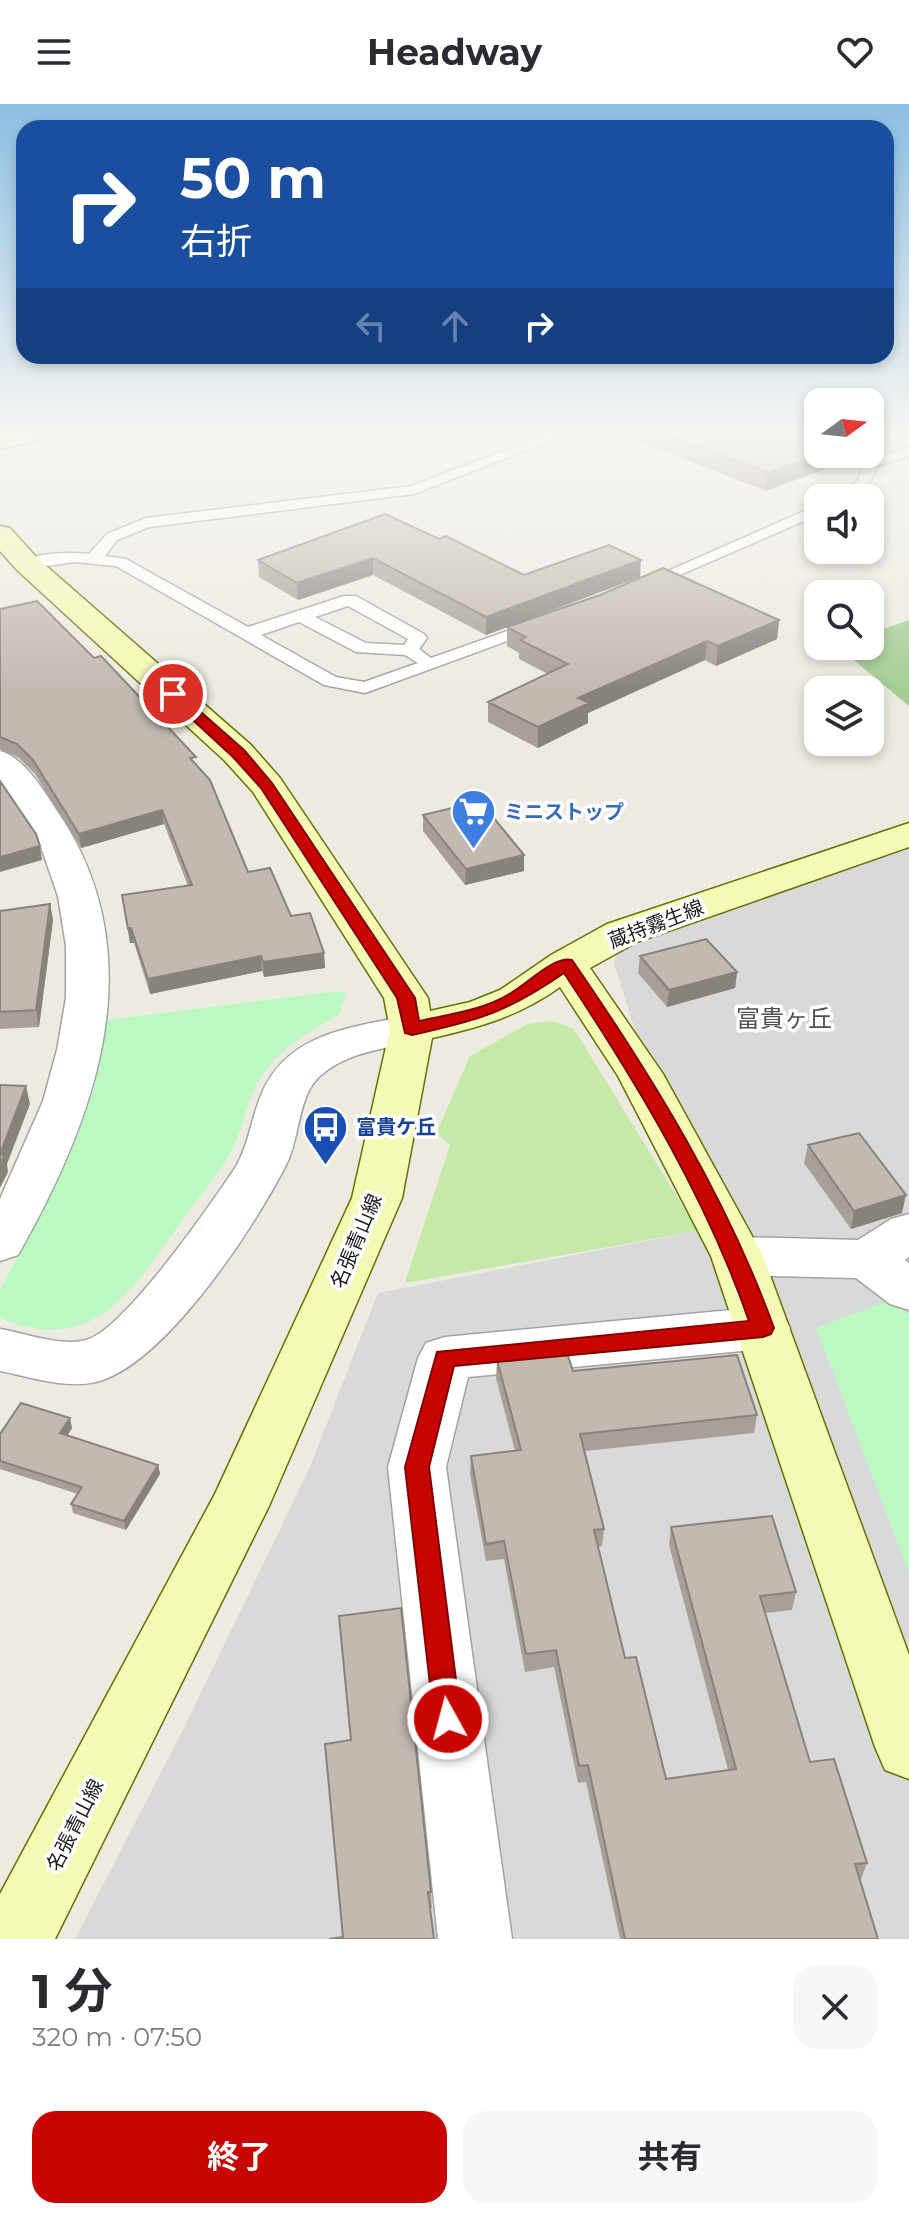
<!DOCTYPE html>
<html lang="ja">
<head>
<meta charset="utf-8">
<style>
  :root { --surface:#fff; --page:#f7f7f7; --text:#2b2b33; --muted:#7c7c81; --accent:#c80500 }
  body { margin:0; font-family:Montserrat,"Noto Sans JP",sans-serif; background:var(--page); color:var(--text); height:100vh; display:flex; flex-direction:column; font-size:30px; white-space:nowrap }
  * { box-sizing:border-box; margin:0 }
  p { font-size:26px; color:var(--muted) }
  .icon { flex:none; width:44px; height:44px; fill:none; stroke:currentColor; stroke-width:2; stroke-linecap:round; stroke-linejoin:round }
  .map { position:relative; height:1835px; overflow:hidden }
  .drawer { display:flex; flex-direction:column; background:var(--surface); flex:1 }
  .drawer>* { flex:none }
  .banner { position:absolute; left:16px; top:16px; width:878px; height:244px; border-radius:24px; box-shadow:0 4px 12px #0003; background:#1a4fa0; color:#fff; overflow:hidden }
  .needle { width:52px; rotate:75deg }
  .buttons { position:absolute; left:804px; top:284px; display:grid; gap:16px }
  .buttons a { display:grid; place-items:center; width:80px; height:80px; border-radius:16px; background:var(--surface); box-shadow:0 4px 12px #0003; font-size:40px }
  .pin { position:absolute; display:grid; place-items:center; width:68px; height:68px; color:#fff; margin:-34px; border:4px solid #fff; border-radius:50%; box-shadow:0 2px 8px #0007 }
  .me { position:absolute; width:88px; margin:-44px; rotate:353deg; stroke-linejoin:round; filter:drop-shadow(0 0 6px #0008) }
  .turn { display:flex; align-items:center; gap:28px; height:168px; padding:0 32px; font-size:36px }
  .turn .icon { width:104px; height:104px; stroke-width:2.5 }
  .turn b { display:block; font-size:56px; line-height:68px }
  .lanes { display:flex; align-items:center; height:76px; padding:0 32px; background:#0003; justify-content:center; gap:40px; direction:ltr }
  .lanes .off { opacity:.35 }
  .round { display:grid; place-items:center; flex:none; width:84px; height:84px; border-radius:24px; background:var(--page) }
  .overview { display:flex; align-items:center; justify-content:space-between; height:136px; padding:0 32px }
  h1 { font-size:48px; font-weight:700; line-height:60px }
  .action { display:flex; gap:16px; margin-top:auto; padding:16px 32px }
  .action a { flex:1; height:92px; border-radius:24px; background:var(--accent); color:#fff; font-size:32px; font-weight:700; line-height:92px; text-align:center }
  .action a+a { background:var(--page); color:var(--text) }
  header { display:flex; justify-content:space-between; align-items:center; height:104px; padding:0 32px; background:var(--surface); font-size:36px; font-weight:700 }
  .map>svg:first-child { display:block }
  .residential { fill:#dad9d9 }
  .grass { fill:#c5e9a6 }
  .forest { fill:#a4cd95 }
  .park { fill:#bcf9c2 }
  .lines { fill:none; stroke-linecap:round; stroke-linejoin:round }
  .lane-casing { stroke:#a3a3a3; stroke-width:3 }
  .street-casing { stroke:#a3a3a3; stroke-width:3 }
  .secondary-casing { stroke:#637204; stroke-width:3 }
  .lane { fill:#fff; fill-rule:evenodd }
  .street { fill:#fff; fill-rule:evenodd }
  .secondary { fill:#f4fab3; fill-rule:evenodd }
  .wall { fill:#a79f98 }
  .shaded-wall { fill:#88827c }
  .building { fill:#c2b9b1; stroke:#88827c; stroke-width:2 }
  .route { fill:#c80500; stroke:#820300; stroke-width:2 }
  .labels { text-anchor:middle; stroke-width:7; stroke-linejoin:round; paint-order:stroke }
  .shop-label { font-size:20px; font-weight:bold; fill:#366cbe; stroke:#fff; text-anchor:start }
  .street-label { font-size:20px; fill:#1c1c1c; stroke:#fff }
  .transit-label { font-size:20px; font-weight:bold; fill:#164399; stroke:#fff; text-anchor:start }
  .quarter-label { font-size:24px; fill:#4f4f4f; stroke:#fff }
</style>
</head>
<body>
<header><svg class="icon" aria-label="menu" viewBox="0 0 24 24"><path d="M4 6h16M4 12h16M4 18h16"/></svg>Headway<svg class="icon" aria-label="heart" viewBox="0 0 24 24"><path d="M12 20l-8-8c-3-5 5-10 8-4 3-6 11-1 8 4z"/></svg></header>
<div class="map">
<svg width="909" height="1835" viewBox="0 0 909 1835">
  <rect width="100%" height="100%" fill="#edeae1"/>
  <path class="residential" d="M909,741V1835H75L183,1626L309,1365L378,1189L698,1127L614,859L617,848Z"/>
  <path class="grass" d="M552,917L574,925L698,1127L405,1179L450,1041L436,1030L470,952L528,920Z"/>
  <path class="forest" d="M909,516V602L842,546L870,542V530Z"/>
  <path class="park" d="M338,887L346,889L339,911C310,927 283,943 263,970C247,992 245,1021 233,1044C221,1069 199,1092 183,1115C136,1181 95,1255 0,1214V1186L68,1055L94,984L106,916Z
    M891,1196L909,1211V1469L816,1224Z"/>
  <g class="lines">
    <defs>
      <path id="lane" d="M548,330H568L414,390L149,423L117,436L105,452L126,455L248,523L344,492H356L424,530L427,534L419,545L431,554L533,518L539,517L548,522L365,589L324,581L116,462L75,458L27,465L19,460C33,448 71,448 89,450L107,430L146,414L411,382ZM348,502L408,535L404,541L366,539L315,513ZM299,518L356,548L405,551L418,559L364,578L336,573L261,531Z
        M909,343V352L877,362C869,383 860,394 836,394L857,377L866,356Z
        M818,401V411L650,484L636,481Z"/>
      <path id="street" d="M0,647C25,654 43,686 57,707C156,851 96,1014 18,1151L0,1157V1095L43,997L57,946L66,894V842L58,792L41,743L0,681Z
        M412,911L428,915L434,925L428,935C391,944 349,946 320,972C298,992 300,1031 288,1057C257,1120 165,1261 96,1278C64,1285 31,1273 0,1267V1225C25,1229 61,1243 86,1236C124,1226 211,1100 235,1064C249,1041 251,1014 262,989C288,928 354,923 412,911Z
        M909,1110V1153L905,1156L909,1159V1206L890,1200L856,1174L737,1171L719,1165L711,1152L719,1139L737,1133L858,1136L891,1115Z
        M763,1203L782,1209L790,1224L782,1239L763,1245L468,1273L446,1363L512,1835H438L388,1363L418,1254L426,1239L445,1233Z"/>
      <path id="secondary" d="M0,330H44L41,335L0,345Z
        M0,422L10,424L37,454L251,641L280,674L428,894L430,907L470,898L500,886L551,851L607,820L909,719V743L637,838L590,864L663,970L763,1152L909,1551V1675L885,1666L875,1643L711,1152L618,972L560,883C519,912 481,923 432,934L402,1094L269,1402L55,1835H0V1790L215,1390L352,1094L390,925L384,894L253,688L225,657L17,466L0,447Z"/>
    </defs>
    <use href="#lane" class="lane-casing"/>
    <use href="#street" class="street-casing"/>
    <use href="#secondary" class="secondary-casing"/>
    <use href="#lane" class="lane"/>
    <use href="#street" class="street"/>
    <use href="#secondary" class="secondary"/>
  </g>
  <path class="wall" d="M639,330H818L858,353L765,387L638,337Z
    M439,435L524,471L640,473L513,521L779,516L777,535L716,562L705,556L588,609V619L538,644L488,618V598L548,570L519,555V549L507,542V523L486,531L373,471L298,496L259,473L258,456Z
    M0,505L197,661L248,768L291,812L324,849L325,864L264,873L262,867L150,890L134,839H130L122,791L188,782L164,720L81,744L35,670L19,654L0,645Z
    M423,711L524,751V767L465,781L423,727Z
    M50,800L53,816L39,923L0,925V807Z
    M640,852L737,868L735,884L667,903L638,869Z
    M808,1041L902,1109L851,1125L804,1059Z
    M497,1256L573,1267L757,1311L754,1329L585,1347L604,1425L602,1442L598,1443L625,1554L666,1675L728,1666L669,1441L671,1423L796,1488L792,1506L765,1509L810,1658L867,1759L861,1775H860L878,1835H620L586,1678L578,1679L554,1563L525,1568L504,1455L486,1457L470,1370L471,1352L515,1347L496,1274Z
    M72,1324L67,1331L158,1361L160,1370L126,1426L73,1409L71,1400L78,1390L0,1365V1330Z
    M325,1640L431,1788L432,1804H430Z"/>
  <path class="shaded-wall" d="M820,350H858V353L765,387L768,369Z
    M373,454V471L298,496L297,479Z
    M641,456L640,473L486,531V513Z
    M779,516L777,535L716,562L718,542Z
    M707,537L705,556L588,609V619L538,644V623L578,594Z
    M162,706L164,720L81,744L79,730Z
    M40,742L42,756L0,768V753Z
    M524,751V767L465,781L466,765Z
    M50,800L53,816L39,923L36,906Z
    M131,824L134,839H130L128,825Z
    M324,849L325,864L264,873L263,858Z
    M261,852L262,867L150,890L148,875Z
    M737,868L735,884L667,903L669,886Z
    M26,982L30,1000L7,1060L8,1068L0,1084V1050Z
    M906,1091L902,1109L851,1125L854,1107Z
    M70,1314L72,1324L63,1339L60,1329Z
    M158,1361L160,1370L126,1426L124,1417Z"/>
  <path class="building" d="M667,330H818V350H820L768,369Z
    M385,410L439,435L446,432L524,471L609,441L641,456L486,513L373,454L297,479L258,456Z
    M663,464L779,516L718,542L707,537L578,594L589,599L538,623L488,598L568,560L520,536L526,533L507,523L600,491Z
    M37,497L94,554L101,552L196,653L190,654L210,676L248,768L270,764L291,812L310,809L324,849L263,858L261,852L148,875L131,824L128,825L122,791L192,781L162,706L79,730L33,656L17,640L0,633V505Z
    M0,677L36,730L40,742L0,753Z
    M480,697L524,751L466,765L423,711Z
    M50,800L36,906L0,908V807Z
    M706,835L737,868L669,886L640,852Z
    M0,981L26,982L0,1050Z
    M859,1029L906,1091L854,1107L808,1041Z
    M0,1050L4,1051L0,1060Z
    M567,1249L573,1267L737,1251L757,1311L580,1330L604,1425L594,1426L625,1554L636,1553L666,1675L736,1665L671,1423L772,1412L796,1488L760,1492L810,1658L834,1655L867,1759L855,1760L878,1835H625L588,1661L579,1662L556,1546L526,1550L504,1437L486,1440L471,1352L521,1346L497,1256Z
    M21,1299L70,1314L60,1329L158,1361L124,1417L71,1400L82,1383L0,1357V1330Z
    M401,1504L431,1788H428L434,1835H329L343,1833L325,1640L351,1636L339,1512Z"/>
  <linearGradient id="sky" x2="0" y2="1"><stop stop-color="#8bbee3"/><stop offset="0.56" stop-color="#f7f6f2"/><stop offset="1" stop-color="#f7f6f2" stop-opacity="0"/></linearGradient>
  <rect width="909" height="587" fill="url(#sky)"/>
  <path class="route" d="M168,587H177L244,646L272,679L415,894L419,917C451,910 486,906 514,887C529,878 554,852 572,856C652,972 726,1092 774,1224L771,1230L763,1233L454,1262L429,1363L461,1615L457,1624L448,1628L438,1624L434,1615L405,1363L437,1248L749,1217C706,1093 637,979 564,869C506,909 479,916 412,931L405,929L397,894L261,684L233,653L168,593Z"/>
  <defs>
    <symbol id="supermarket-pin" viewBox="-11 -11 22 30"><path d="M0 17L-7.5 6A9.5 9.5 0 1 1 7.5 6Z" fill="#3f7fe0" stroke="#fff"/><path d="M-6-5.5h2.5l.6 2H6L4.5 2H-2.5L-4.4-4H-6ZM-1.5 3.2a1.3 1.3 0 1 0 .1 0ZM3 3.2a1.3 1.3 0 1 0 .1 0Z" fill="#fff"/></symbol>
    <symbol id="bus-pin" viewBox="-11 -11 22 30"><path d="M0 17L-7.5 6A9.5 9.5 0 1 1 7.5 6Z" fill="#1a4fb4" stroke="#fff"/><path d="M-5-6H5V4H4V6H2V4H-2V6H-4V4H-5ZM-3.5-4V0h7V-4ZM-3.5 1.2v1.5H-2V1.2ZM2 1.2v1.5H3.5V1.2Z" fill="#fff"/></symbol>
  </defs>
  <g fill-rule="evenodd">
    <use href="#supermarket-pin" x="448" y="682" width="51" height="69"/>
    <use href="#bus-pin" x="300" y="998" width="51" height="69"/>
  </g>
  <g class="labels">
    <g class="shop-label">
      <text x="504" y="715">ミニストップ</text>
    </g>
    <g class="street-label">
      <text transform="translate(656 820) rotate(-21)" y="7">蔵持霧生線</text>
      <text transform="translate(356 1137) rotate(-67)" y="7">名張青山線</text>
      <text transform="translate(75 1721) rotate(-63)" y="7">名張青山線</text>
    </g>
    <g class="transit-label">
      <text x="356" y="1030">富貴ケ丘</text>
    </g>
    <g class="quarter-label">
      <text x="784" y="923">富貴ヶ丘</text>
    </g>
  </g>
</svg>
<div class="buttons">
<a><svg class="needle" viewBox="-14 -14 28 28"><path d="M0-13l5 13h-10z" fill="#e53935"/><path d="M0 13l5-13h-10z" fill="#7c7c81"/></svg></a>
<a><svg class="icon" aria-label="sound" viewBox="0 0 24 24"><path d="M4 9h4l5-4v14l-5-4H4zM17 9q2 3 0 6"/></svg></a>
<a><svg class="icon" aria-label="search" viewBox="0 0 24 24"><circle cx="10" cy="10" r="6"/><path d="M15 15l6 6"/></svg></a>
<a><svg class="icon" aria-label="layers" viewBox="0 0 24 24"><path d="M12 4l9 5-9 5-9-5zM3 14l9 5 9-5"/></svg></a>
</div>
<div class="pin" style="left:173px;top:590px;background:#d93025"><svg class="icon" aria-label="arrive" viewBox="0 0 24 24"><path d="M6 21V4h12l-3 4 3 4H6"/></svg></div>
<svg class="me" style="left:448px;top:1615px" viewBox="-20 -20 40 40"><circle r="17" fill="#c80500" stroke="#fff" stroke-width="3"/><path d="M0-11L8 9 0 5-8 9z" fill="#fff"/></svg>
<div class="banner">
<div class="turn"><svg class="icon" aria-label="right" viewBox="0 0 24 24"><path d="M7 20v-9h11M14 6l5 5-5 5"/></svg><div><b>50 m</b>右折</div></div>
<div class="lanes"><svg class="icon off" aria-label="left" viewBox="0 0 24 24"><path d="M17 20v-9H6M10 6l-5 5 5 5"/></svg><svg class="icon off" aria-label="ahead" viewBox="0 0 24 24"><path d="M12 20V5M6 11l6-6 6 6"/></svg><svg class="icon" aria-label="right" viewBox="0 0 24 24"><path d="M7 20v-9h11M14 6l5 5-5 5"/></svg></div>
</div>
</div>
<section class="drawer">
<div class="overview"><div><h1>1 分</h1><p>320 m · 07:50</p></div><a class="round"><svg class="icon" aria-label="close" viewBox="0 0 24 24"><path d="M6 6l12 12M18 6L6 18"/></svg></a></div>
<div class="action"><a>終了</a><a>共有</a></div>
</section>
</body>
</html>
